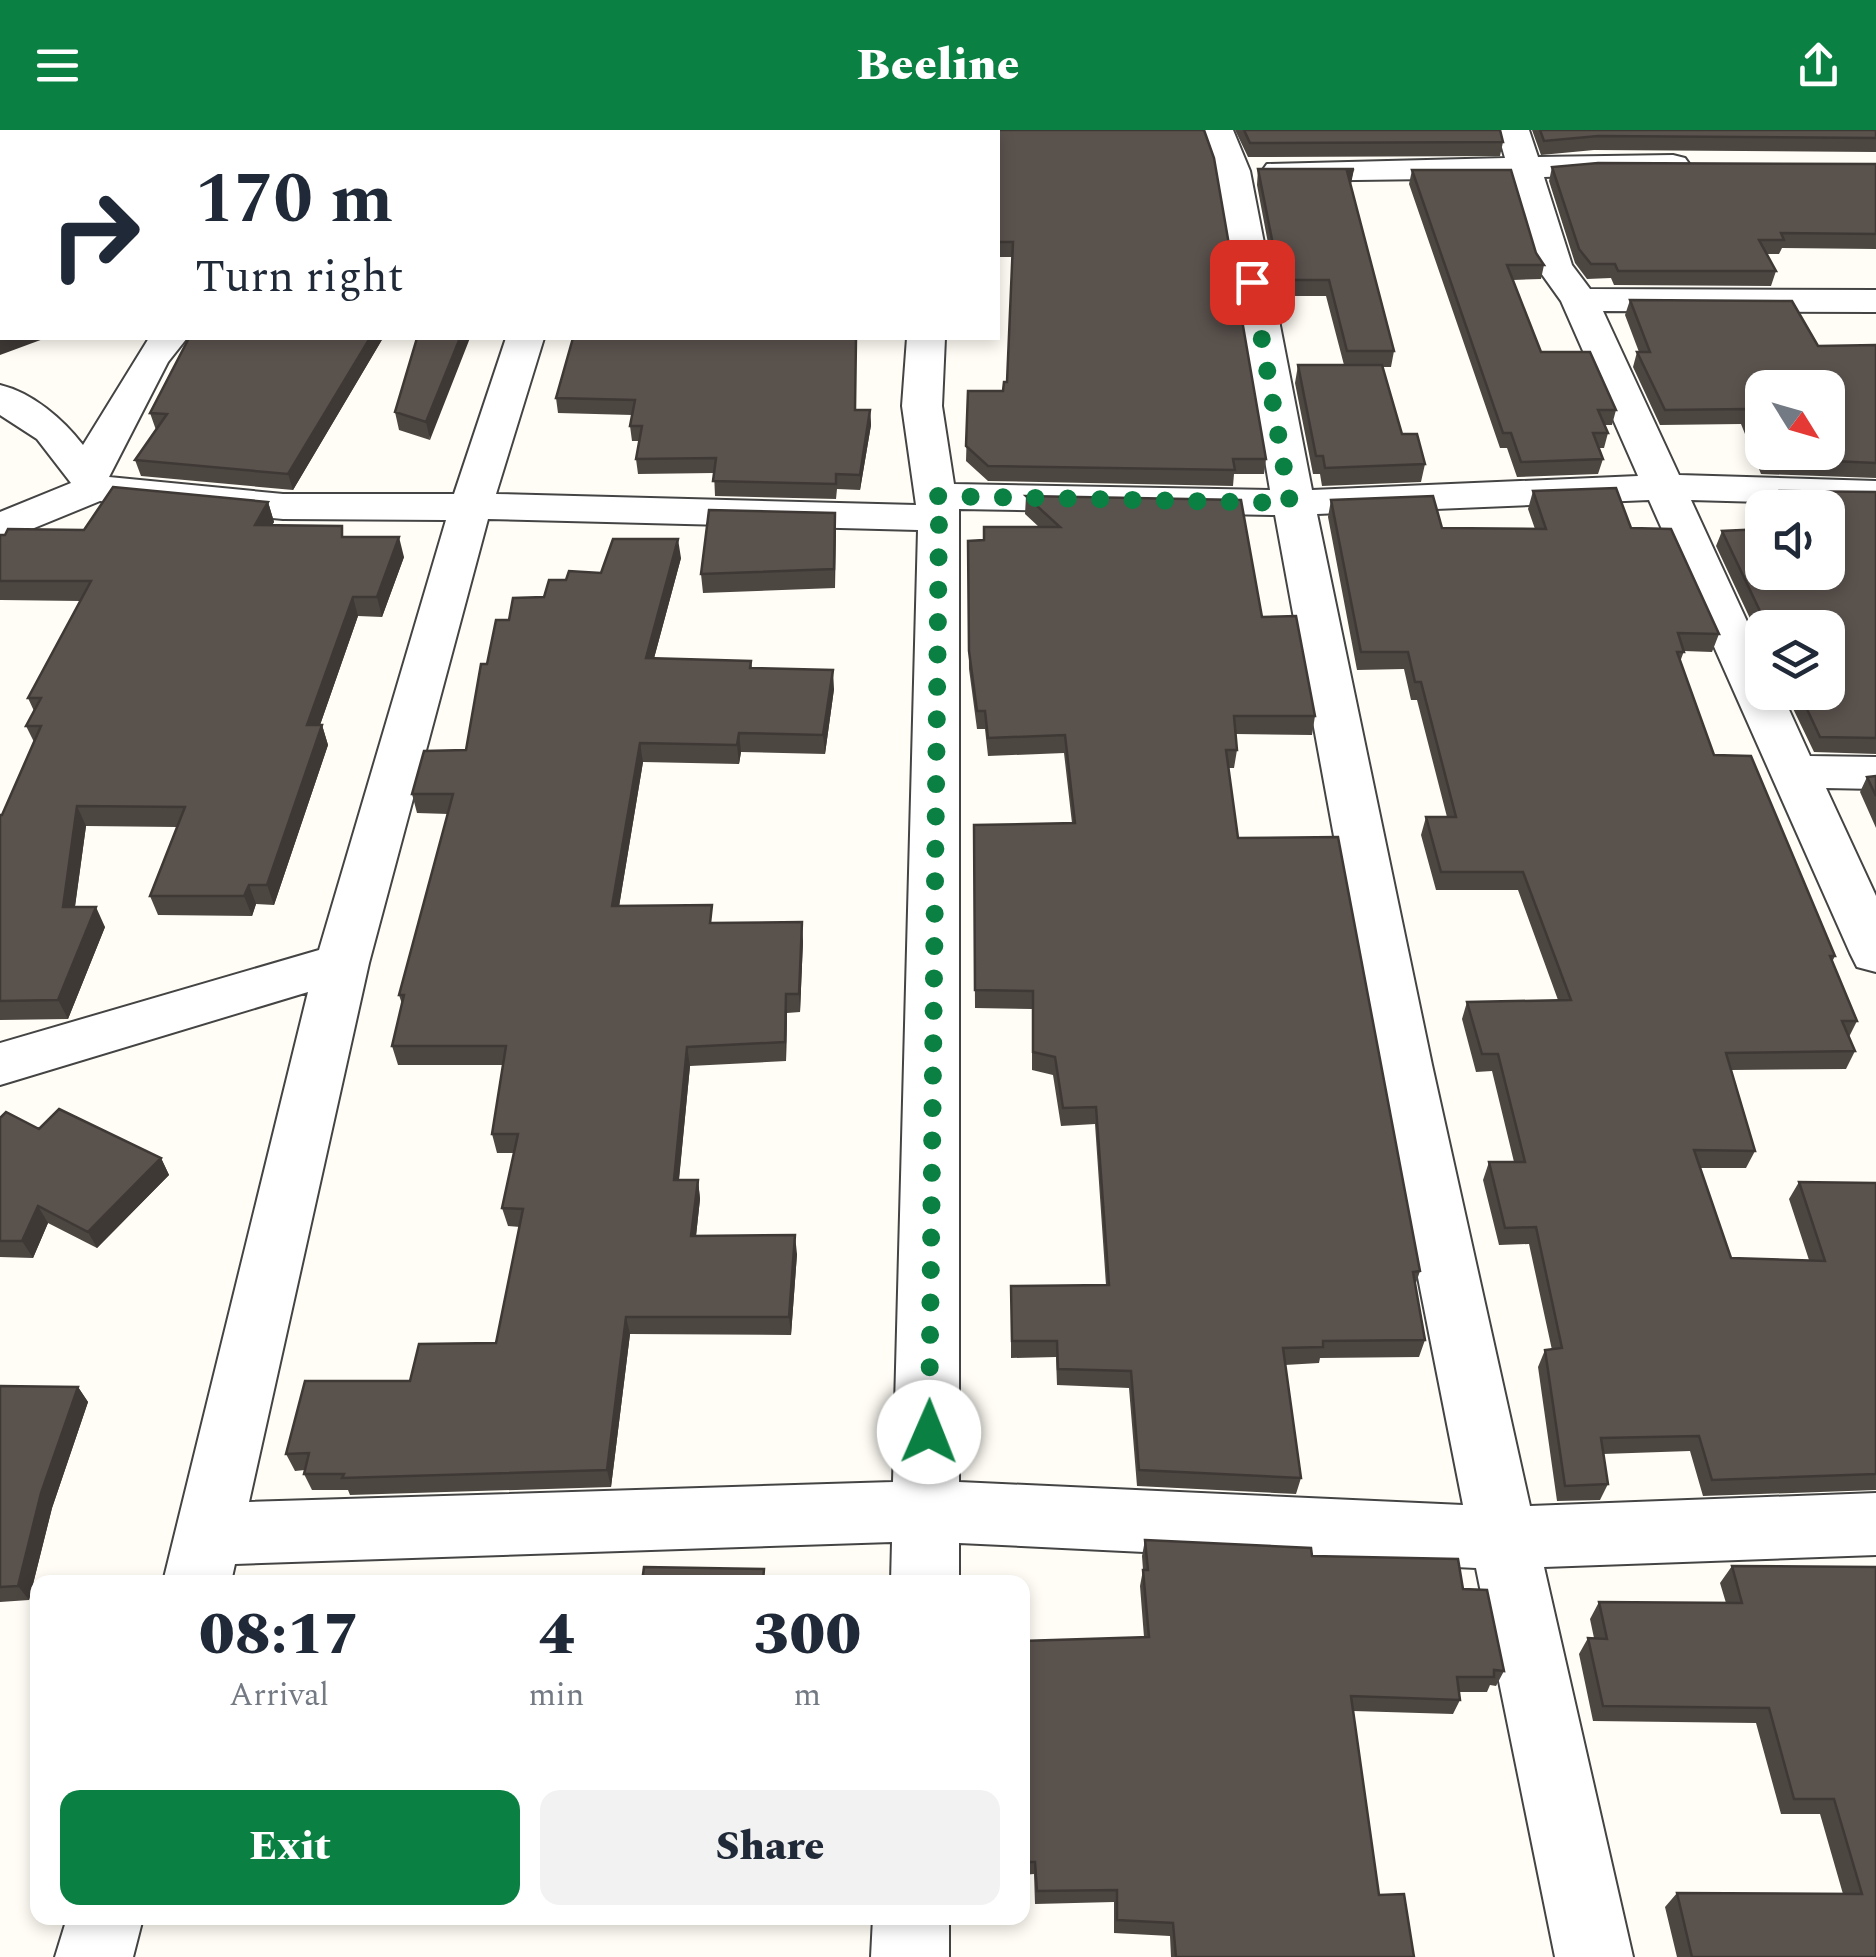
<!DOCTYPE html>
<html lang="en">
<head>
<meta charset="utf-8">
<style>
  :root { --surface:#fff; --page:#f2f2f3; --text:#1f2937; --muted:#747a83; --accent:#0b8043 }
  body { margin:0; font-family:Spectral,serif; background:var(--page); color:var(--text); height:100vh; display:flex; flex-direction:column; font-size:38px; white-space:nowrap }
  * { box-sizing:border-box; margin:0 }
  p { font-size:32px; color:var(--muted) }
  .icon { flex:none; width:55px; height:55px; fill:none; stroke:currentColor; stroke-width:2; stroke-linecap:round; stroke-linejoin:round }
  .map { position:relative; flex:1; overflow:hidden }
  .panel { position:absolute; left:30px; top:1445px; width:1000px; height:350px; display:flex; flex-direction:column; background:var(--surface); border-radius:20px; box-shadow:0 5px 15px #0003 }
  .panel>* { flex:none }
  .top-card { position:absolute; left:0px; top:0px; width:1000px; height:210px; box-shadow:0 5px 15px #0003; background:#fff; color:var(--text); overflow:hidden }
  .needle { width:65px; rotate:127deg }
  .buttons { position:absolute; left:1745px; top:240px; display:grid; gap:20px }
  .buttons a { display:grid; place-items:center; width:100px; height:100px; border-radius:20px; background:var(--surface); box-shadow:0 5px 15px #0003; font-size:50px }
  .pin { position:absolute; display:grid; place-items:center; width:85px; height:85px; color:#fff; margin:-42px; border-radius:20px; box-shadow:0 5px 15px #0006 }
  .me { position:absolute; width:110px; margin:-55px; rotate:1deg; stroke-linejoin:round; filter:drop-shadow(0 0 8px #0008) }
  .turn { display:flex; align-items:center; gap:35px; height:210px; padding:0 30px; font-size:45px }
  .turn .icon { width:130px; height:130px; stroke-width:2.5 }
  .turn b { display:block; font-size:70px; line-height:85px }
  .eta { display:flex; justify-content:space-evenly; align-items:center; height:170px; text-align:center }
  .eta b { font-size:60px; font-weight:800; line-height:70px }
  .cta { display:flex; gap:20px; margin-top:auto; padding:20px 30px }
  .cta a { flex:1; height:115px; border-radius:20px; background:var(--accent); color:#fff; font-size:40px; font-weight:800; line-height:115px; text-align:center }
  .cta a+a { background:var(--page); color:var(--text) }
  header { display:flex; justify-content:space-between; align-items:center; height:130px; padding:0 30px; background:var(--accent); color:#fff; font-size:45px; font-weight:800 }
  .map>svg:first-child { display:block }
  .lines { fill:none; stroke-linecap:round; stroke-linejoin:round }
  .minor-casing { stroke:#444; stroke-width:4 }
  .minor { fill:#fff; fill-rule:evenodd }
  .wall { fill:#4d4742; fill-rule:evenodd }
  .shaded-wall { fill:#3f3936 }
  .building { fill:#5a524d; stroke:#3f3936; stroke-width:2.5 }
  .route { stroke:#0b8043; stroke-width:18; stroke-dasharray:0 32.4 }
</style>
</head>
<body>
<header><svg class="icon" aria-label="menu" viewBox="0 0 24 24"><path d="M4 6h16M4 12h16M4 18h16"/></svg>Beeline<svg class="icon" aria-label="share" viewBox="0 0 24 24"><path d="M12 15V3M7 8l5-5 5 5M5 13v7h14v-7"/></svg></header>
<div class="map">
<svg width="1876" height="1827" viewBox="0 0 1876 1827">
  <rect width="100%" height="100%" fill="#fffdf5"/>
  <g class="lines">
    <defs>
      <path id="minor" d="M215,0H250L251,2H216Z
        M580,0H612V2H580Z
        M923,0H955V2H923Z
        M1201,0H1233L1250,41L1312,360L1638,346L1561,171L1536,136L1510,48L1279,51L1267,48L1262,41L1267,34L1505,28L1497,0H1529L1538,27L1673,25L1685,28L1690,35L1685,42L1544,47L1572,135L1590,159L1876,160V182L1603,181L1679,345L1876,351V375L1691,370L1762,524V562H1781L1810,626L1876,627V659L1826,658L1876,766V842L1857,837L1850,823L1649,370L1317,384L1432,935L1530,1376L1876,1363V1425L1544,1437L1633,1827H1555L1476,1438L959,1413V1452H891L892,1412L235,1434L231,1452H163L308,862L0,955V913L319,820L446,390L283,389L100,371L0,412V382L71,353L37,309L0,285V255C33,263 63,289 83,315L149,208H187L168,232L109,347L283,364H454L506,208H544L496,364L916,375L902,276L907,208H945L942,276L954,354L1270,360L1216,41ZM959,379L1275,385L1376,935L1463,1375L959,1352ZM488,389L918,400L893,1352L249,1372L369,833Z
        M67,1788H143L133,1827H55Z
        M873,1788H949V1827H871Z"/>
    </defs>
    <use href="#minor" class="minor-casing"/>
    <use href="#minor" class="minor"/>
  </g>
  <path class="wall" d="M1235,0H1500L1503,12L1500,26L1248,27Z
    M1532,0H1876V22L1594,20L1541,25Z
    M998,2L1266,329L1264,344H1234L1233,356L988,351L966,331L968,261H1003L1007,252L1012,127H998Z
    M1876,34V119L1782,118L1779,124H1767L1776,141L1771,156L1614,155L1611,148L1587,149L1575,133L1549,51L1552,37Z
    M1258,39H1354L1350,55L1394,221L1391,237H1383L1402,304L1425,334L1421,352L1322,356L1320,344H1313L1295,253L1298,235H1344L1326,166H1278L1257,55Z
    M1412,40L1536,123L1544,135L1541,149L1513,150L1541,222L1616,280L1612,295H1605L1608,303L1604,318H1599L1603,329L1598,344L1517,347L1507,318H1500L1409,54Z
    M1630,170L1818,216L1876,215V348L1761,344L1741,294L1660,295L1633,237L1637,222H1639L1625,185ZM1762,258L1828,322H1762Z
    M383,208L293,360L141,346L135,330L156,300L150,283Z
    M417,208L430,310L399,300L395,282Z
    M573,208L856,280H870L871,295L860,360L837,359L836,369L715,366L714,343L638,344L636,329L639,311H632L630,296L632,285L558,283L556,268Z
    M1533,361L1631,398L1719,504L1712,522L1684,521L1680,532L1714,625L1835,826L1832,832L1857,891L1849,907L1855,921L1846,939L1731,940L1755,1021L1746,1038H1700L1731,1128L1809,1130L1789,1069L1799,1052L1876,1053V1360L1703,1366L1690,1321L1603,1324L1608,1354L1600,1370L1557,1371L1538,1237L1545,1220H1552L1529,1114L1499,1115L1483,1050L1489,1032H1514L1492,941L1476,942L1462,889L1467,872L1558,870L1518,760H1436L1421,705L1426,687H1447L1417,570H1411L1404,539L1357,540L1328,387L1331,370L1442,398L1535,399L1528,379Z
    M1780,361L1876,362V624L1814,622L1785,562H1828V498H1762V514L1716,416L1722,401L1762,442L1828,378H1775Z
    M1026,366L1262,487L1315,586L1312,605L1236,604L1237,620L1234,638H1228L1238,708L1420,1141L1415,1156L1425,1210L1419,1227L1320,1228L1319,1233L1285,1235L1301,1348L1296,1364L1137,1356L1129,1258L1057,1255L1056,1227L1011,1228V1156L1106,1155L1095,994L1061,996L1053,945L1032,940V879L975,878L974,695L1072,693L1064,623L988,626L985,599H977L969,539L968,411L984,410L1039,397L1025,384Z
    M268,372L274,392L272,395L345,407L404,427L382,487L358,486L320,595H322L328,615L274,775L256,774L252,786L158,785L150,766L177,697L86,696L75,777L105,797L68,889L0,890V685H2L34,612L26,596L34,581L28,568L81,471L0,470V405L84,400Z
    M835,383V458L703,463L701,444Z
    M681,428L654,528L751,531L752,538L834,559L825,624L741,622L739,634L643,632L619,776L714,793L803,811L800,882L787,883L786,931L690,936L679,1050H698L700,1069L696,1106L797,1124L791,1205L630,1204L611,1357L350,1365L348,1360H312L304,1344L305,1340L295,1341L286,1324L410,1251L496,1213L520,1097L508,1096L502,1078L514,1023H497L492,1004L503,935H398L392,916L402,874L399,865L448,684L417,683L412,664L466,620L487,534L509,490L566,450Z
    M1876,646V698L1860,662L1867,647Z
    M0,988L161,1028L169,1045L97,1118L48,1093L33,1128L0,1127Z
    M0,1256L78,1257L88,1272L52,1378L29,1470L0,1472Z
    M1145,1410L1312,1426L1463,1459L1504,1541L1496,1556L1490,1555L1487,1562H1459L1460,1570L1453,1584L1353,1581L1379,1765L1414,1827H1171L1170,1806L1114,1803V1772L1035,1774L1034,1744L1022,1745V1511L1144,1507L1140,1456L1143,1440L1142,1426Z
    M1732,1436L1876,1437V1827H1677L1665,1777L1677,1763L1843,1764L1820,1684H1781L1756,1593L1593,1591L1579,1524L1588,1508H1594L1590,1489L1599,1472L1726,1473L1720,1453Z"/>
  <path class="shaded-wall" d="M88,0H129L122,2H81Z
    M2,26V42L0,43V27Z
    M1354,39L1351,54L1344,56L1347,41Z
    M10,208H46L0,225V211Z
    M370,208H383L293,360L288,344Z
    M460,208H470L430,310L426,292Z
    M870,280L871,295L860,360V345Z
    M268,372L274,392L261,414L255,395Z
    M835,383L836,402L835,458L834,439Z
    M399,407L404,427L382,487L377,467Z
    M678,409L681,428L649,547L646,528Z
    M353,467L358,486L313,615L307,595Z
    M833,540L834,559L825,624L823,605Z
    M322,595L328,615L274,775L267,755Z
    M739,603L741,622L739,634L737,615Z
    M640,613L643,632L616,795L612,776Z
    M77,676L86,696L72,797L63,777Z
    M249,755L256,774L252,786L244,766Z
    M96,777L105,797L68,889L58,870Z
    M802,792L803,811L800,882L799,864Z
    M786,864L787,883L786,931L785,912Z
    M687,917L690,936L677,1068L674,1050Z
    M161,1028L169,1045L97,1118L88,1102Z
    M698,1050L700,1069L694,1124L691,1106Z
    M38,1076L48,1093L33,1128L22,1111Z
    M795,1105L797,1124L791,1205L789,1187Z
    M626,1187L630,1204L611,1357L607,1340Z
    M78,1257L88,1272L52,1378L29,1470L18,1456L41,1363Z"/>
  <path class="building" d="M0,0H88L81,2H2V26L0,27Z
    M309,0H515L509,2H303Z
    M655,0H863V2H654Z
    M960,0H1204L1214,28L1266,329H1233L1235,340L988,336L966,316L968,261H1003L1004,252H1007L1013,112H998V2H960Z
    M1244,0H1500L1503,12L1250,13Z
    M1540,0H1876V8L1598,6L1544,11Z
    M1598,33L1876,34V104L1781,103L1784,110H1759L1776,141H1618L1615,134H1591L1579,119L1552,37Z
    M1258,39H1354L1347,41L1394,221H1347L1329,150H1280Z
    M1412,40H1511L1536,123L1544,135H1507L1541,222H1590L1616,280H1598L1608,303H1593L1603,329L1521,332L1511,303H1503Z
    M2,125V208H10L0,211V126Z
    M1630,170L1792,171L1818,216L1876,215V333L1766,328L1764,322H1828V258H1762V319L1746,279L1665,280L1637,222H1650Z
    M189,208H370L288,344L135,330L167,284L150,283Z
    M417,208H460L426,292L395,282Z
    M573,208H856L855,280H870L860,345L836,344V354L713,351L716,328L636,329L642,296H630L635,270L556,268Z
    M1298,235H1382L1402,304H1417L1425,334L1325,338L1323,326H1316Z
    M113,357L268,372L255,395L342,396V407H399L377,467H353L307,595H322L267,755H249L244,766H150L185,677L77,676L63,777H96L58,870L0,871V685H2L41,596H26L41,568H28L91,451H0V405H5L8,399L84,400Z
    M1616,358L1631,398L1671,399L1719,504L1678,503L1684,522H1677L1714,625L1751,626L1835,826H1830L1857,891H1842L1855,921L1726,923L1755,1021L1694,1020L1731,1128L1825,1131L1799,1052L1876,1053V1344L1712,1350L1699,1306L1601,1308L1608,1354L1565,1356L1545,1220L1562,1218L1536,1097L1505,1098L1489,1032H1525L1498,924H1482L1467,872L1571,870L1523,742H1441L1426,687H1456L1421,552H1415L1408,522H1361L1331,370L1433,366L1442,398L1546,399L1533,361Z
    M1780,361L1876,362V608L1820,607L1799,562H1828V498H1768L1722,401L1762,399V442H1828V378H1787Z
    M1026,366L1241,370L1262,487L1296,486L1315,586H1234L1237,620H1226L1238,708L1338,707L1420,1141L1413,1142L1425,1210L1323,1211V1217L1283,1218L1301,1348L1139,1340L1131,1241L1058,1239L1057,1211H1012L1011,1156L1109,1155L1096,977L1063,978L1055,927L1033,922V861L975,860L974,695L1075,693L1065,605L988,608L985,581H977L969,521L968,411L984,410V397H1060Z
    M709,380L835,383L834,439L701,444Z
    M613,409H678L646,528L751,531L750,538L833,540L823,605L739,603L737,615L640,613L612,776L712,775L710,793L802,792L799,864H786L785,912L687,917L674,1050H698L691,1106L795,1105L789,1187H626L607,1340L342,1348L344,1344H304L309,1323L286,1324L305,1251H410L419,1214L496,1213L523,1079L502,1078L518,1004H492L506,916H392L404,865H399L453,664H412L424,621L466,620L481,534H487L496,490H509L513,468L544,467L549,450H566L569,441L601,443Z
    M1876,646V666L1867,647Z
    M59,979L161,1028L88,1102L38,1076L22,1111H0V988L6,982L39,999Z
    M0,1256L78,1257L41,1363L18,1456L0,1457Z
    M1145,1410L1311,1418L1312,1426L1458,1429L1463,1459L1487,1460L1504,1541L1494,1540V1547H1457L1460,1570L1351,1566L1379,1765L1404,1764L1414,1827H1176L1173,1793L1117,1790V1760L1037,1761L1035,1732H1022V1511L1149,1507L1143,1440H1148Z
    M1732,1436L1876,1437V1827H1692L1677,1763L1862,1764L1834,1669H1794L1769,1578L1603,1576L1588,1508L1607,1509L1599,1472L1742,1473Z
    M644,1437L764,1439L763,1452H642Z"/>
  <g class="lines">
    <path class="route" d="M929,1302L939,388L935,366L1290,373L1252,152"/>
  </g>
</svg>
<div class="buttons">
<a><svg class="needle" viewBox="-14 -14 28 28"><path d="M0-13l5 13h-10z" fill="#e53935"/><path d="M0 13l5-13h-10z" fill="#747a83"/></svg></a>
<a><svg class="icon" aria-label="sound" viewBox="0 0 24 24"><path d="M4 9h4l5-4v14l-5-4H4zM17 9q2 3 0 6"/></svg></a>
<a><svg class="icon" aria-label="layers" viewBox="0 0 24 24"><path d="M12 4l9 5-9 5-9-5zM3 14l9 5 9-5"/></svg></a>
</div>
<div class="pin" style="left:1252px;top:152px;background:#d93025"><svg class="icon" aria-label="arrive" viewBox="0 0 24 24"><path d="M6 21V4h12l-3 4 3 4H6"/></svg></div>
<svg class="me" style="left:929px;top:1302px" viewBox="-20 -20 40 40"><circle r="19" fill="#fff"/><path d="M0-13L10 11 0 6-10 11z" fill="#0b8043"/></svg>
<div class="top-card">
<div class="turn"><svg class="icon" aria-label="right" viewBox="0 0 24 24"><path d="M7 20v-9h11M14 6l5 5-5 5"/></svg><div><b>170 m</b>Turn right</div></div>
</div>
<section class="panel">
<div class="eta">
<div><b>08:17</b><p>Arrival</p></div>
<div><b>4</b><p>min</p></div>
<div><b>300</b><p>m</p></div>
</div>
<div class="cta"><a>Exit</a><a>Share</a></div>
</section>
</div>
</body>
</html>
